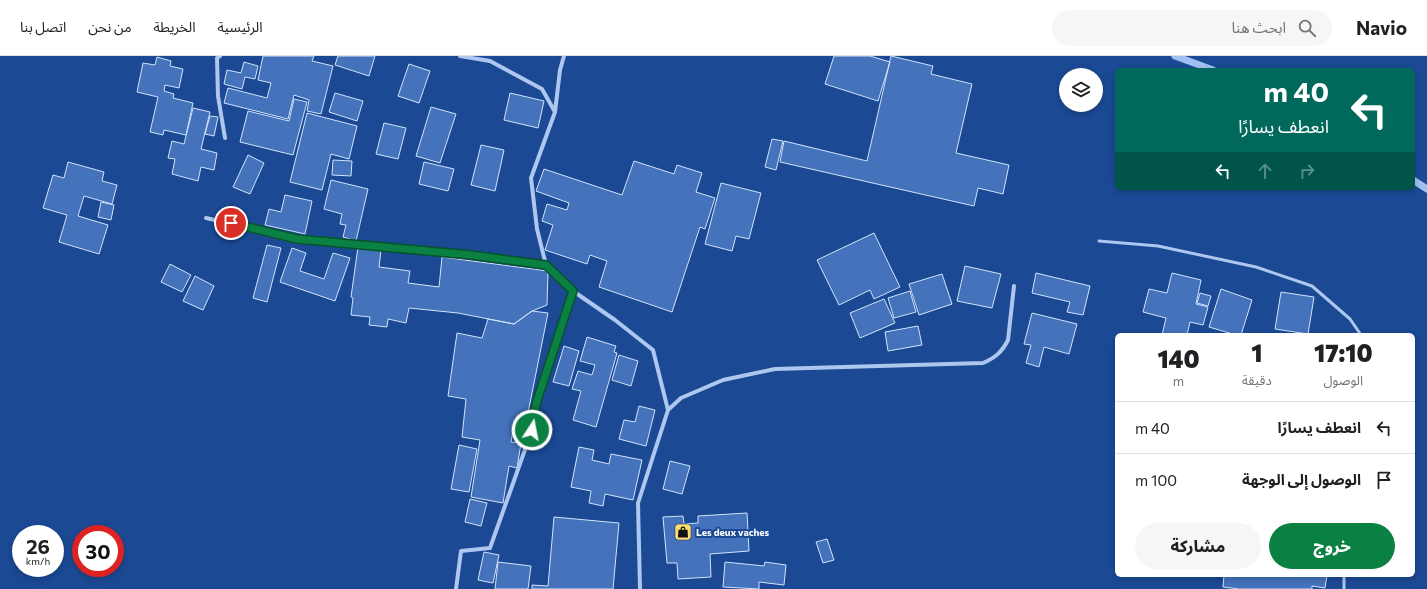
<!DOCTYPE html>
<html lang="ar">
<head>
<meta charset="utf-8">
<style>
  :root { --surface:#fff; --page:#f6f6f6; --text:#202124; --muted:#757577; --line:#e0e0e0; --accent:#0b8043 }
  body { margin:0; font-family:Commissioner,"Noto Sans Arabic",sans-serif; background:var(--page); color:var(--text); direction:rtl; height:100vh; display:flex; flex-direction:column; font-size:15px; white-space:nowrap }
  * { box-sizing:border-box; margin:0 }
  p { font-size:13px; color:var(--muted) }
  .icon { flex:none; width:22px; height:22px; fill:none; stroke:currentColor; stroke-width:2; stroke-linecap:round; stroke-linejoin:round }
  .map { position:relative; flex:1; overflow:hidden; direction:ltr }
  .drawer { position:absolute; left:1115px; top:277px; width:300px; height:244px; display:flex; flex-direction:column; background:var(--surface); border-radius:6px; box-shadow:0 2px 6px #0003; direction:rtl }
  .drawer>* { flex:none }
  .guide { position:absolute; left:1115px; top:12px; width:300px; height:122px; border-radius:6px; box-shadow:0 2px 6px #0003; direction:rtl; background:#00695c; color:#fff; overflow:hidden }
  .controls { position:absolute; left:1059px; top:12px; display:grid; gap:8px }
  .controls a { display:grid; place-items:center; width:44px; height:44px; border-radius:50%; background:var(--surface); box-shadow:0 2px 6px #0003; font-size:20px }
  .speed { position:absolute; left:12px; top:469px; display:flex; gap:8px; font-size:20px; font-weight:700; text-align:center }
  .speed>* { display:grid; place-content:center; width:52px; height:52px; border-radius:50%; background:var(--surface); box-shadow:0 2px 6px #0003; line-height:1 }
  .speed small { font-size:10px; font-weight:400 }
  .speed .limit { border:6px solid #d22; background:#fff; color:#111 }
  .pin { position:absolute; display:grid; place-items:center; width:34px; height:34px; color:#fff; margin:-17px; border:2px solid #fff; border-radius:50%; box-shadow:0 1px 4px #0007 }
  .me { position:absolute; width:44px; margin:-22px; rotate:11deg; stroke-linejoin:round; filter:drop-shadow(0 0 3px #0008) }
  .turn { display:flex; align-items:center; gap:14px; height:84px; padding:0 20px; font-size:18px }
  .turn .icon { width:52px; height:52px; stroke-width:2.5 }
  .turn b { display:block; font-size:28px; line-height:34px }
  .lanes { display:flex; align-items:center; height:38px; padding:0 20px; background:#0003; justify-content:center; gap:20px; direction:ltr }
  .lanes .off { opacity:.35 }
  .eta { display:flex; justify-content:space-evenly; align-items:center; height:68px; text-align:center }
  .eta b { font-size:24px; font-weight:800; line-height:28px }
  .action { display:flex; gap:8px; margin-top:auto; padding:8px 20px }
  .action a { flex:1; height:46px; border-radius:24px; background:var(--accent); color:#fff; font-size:16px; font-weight:800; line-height:46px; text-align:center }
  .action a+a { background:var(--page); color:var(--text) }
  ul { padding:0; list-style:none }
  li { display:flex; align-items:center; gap:12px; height:52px; padding:0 20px; border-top:1px solid var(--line) }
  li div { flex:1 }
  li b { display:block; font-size:15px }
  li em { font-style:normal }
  header { display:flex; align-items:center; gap:24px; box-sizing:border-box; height:56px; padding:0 20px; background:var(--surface); border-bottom:1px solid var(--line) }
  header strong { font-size:19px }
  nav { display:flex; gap:22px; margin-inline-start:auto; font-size:14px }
  .search { width:280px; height:36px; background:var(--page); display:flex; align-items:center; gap:10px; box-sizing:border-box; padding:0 14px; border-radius:22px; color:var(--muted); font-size:15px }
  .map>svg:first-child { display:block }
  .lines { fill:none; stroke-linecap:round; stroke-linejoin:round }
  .stream { stroke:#a0c1f1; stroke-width:7 }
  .building { fill:#4472bb; stroke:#d3e3fb }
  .service { stroke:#adc7ef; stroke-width:3 }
  .minor { stroke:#adc7ef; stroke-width:4 }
  .route-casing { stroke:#07532c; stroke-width:10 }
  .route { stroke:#0b8043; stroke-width:7 }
  .labels { text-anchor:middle; stroke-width:4; stroke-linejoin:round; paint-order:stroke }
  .poi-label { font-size:10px; font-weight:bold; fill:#fff; stroke:#1b4994; text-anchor:start }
</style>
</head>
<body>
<header>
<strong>Navio</strong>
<div class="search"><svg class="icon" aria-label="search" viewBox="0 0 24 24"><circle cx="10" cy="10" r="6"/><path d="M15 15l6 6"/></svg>ابحث هنا</div>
<nav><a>الرئيسية</a><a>الخريطة</a><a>من نحن</a><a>اتصل بنا</a></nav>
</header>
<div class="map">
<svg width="1427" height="533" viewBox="0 0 1427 533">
  <rect width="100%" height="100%" fill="#1b4994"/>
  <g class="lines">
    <path class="stream" d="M1175,0L1213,14
      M1413,124L1427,133"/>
  </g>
  <path class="building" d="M263,0H314L312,5L333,10L321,58L307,55L309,44L294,39L288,63L224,47L228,32L267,42L271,27L258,24Z
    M338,0H375L369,20L335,9Z
    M834,0H870L890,6L878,45L825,28Z
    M891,0L933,10L931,18L972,28L956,97L1009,109L1003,138L978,132L974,150L780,106L784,85L867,105Z
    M157,1L171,5L170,10L183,13L179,32L165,29L164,35L174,38L173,42L193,47L186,79L164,74L163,79L150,76L158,41L137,36L143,7L155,9Z
    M244,6L258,10L255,23L245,21L242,33L224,28L227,14L241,17Z
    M409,8L430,15L419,47L398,40Z
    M335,37L363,45L357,65L329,56Z
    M510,37L544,45L538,72L504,64Z
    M294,43L307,46L293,99L240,86L248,55L289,65Z
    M431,51L456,58L440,107L416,100Z
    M193,52L210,56L201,93L217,97L214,114L201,111L198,125L172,118L175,103L168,102L172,85L184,88Z
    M307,57L357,70L349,103L331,98L322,134L290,126Z
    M210,60L218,61L214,80L205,78Z
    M384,67L406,72L398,103L376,98Z
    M772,83L783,85L776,114L765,111Z
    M481,89L504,94L495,135L471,129Z
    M248,99L264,107L250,138L233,131Z
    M333,104L352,105L351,120L332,119Z
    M634,105L674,118L677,109L702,117L696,136L715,142L705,173L700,171L672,256L599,231L607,205L590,199L587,208L545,194L553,169L542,165L547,148L567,154L569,147L536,135L544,113L622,139Z
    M68,106L104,116L102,125L117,129L112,148L84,140L78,160L108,169L99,198L59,186L67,159L43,152L53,119L64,122Z
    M424,106L454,113L448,135L419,128Z
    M331,124L368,133L356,185L343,181L346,169L340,168L342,158L324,153Z
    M721,127L761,137L749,183L736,180L732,195L705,188Z
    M285,139L312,145L305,178L265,169L269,153L281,156Z
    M101,146L114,149L111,164L98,161Z
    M874,177L900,231L874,243L870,234L839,249L817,204Z
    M267,189L281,192L267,246L253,242Z
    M358,191L381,194L379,211L410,215L408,227L439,231L442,201L548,215L547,249L532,255L514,268L458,257L409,252L406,267L388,263L387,271L369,269L370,261L351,259L353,242L351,241Z
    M292,192L306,197L300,215L324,223L333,197L350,202L335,245L280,226Z
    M170,208L191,219L182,236L161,226Z
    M965,210L1001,218L992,252L957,245Z
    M1036,217L1090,230L1083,259L1067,256L1070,246L1032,237Z
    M1172,217L1201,224L1196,248L1208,251L1203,269L1190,266L1187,279H1162L1166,262L1143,256L1149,233L1167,237Z
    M942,218L952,248L919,259L909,228Z
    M195,220L214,230L203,254L183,245Z
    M1221,233L1252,244L1241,279H1236L1209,271Z
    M910,235L916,256L894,262L888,242Z
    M1281,236L1314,241L1308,278L1275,273Z
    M1200,237L1211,240L1208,250L1197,247Z
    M884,243L895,267L860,282L850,257Z
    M532,255L548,257L524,377L513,375L511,386L521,387L517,412L509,410L503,447L471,441L480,384L462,381L466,343L448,340L457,277L482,282L488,263L514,268Z
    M1032,257L1077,268L1069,298L1044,291L1039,311L1026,307L1031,289L1024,288Z
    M918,270L922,289L888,295L885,276Z
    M587,281L616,290L614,296L617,297L596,371L573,364L581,335L572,333L578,315L592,319L595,309L580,305Z
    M564,290L579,295L569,330L553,326Z
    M619,299L638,305L631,330L612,324Z
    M639,350L655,354L646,390L619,383L624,364L635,366Z
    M459,389L477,393L469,436L451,433Z
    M579,391L594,394L592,404L609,408L611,398L642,404L633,444L605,438L603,450L589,447L591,435L571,431Z
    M670,405L690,410L682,438L663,433Z
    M470,443L487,447L481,470L465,466Z
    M747,457L749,495L710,498L711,521L678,523L677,507H667L663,461L683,460L684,468L698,467V460Z
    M554,461L619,467L613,533H532V529L548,530Z
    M827,483L834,504L823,507L816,486Z
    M484,496L499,499L493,527L478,524Z
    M498,506L531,510L528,533H495Z
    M725,506L764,510L765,506L786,509L784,529L759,526V533L723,531Z
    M1224,519H1327L1325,532L1312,530V533H1239L1223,531Z"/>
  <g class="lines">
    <path class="service" d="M1099,185L1158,190L1256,211L1312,230L1350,263L1361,279
      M1344,533V519"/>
    <path class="minor" d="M220,0L217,2L218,40L225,82
      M460,0L490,5L542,33L555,56L531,122L537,173L546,209L573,235L615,264L653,294L668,354
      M555,56L560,14L564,0
      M206,162L297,183L471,199L546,209
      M456,533L461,495L490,492L532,374L537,348L573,235
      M640,533L638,447L668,354L681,342L723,324L775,313L983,307C995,302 1002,296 1008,284L1014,230"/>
  </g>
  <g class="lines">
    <defs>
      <path id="route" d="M231,167L297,183L471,199L546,209L573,235L536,348L532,374"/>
    </defs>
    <use href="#route" class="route-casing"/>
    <use href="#route" class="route"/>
  </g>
  <defs>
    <symbol id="shop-square" viewBox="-11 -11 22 22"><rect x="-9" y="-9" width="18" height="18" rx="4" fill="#ffdc6b" stroke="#1b4994"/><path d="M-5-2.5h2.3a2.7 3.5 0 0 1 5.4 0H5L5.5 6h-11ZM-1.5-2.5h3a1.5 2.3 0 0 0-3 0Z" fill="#111"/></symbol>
  </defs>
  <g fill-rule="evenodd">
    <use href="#shop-square" x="673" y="466" width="20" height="20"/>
  </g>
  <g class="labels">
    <g class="poi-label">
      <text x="696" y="480">Les deux vaches</text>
    </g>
  </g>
</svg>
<div class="controls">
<a><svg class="icon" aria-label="layers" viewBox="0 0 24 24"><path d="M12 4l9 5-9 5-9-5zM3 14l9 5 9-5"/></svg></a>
</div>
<div class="speed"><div>26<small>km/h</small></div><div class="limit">30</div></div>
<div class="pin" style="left:231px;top:167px;background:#d93025"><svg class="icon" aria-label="arrive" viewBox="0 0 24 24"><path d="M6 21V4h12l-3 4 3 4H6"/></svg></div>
<svg class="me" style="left:532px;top:374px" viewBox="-20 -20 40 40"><circle r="17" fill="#0b8043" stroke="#fff" stroke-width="3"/><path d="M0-11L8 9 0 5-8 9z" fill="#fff"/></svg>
<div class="guide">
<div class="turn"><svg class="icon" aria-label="left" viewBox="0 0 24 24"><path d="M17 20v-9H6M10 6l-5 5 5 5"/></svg><div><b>40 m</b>انعطف يسارًا</div></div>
<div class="lanes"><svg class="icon" aria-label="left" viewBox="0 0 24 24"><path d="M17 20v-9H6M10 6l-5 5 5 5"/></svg><svg class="icon off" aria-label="ahead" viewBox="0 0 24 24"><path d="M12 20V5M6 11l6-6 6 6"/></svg><svg class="icon off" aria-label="right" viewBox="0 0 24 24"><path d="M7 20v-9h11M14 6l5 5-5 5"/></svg></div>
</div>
<section class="drawer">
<div class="eta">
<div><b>17:10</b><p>الوصول</p></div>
<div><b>1</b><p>دقيقة</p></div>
<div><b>140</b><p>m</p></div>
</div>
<ul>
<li><svg class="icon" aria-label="left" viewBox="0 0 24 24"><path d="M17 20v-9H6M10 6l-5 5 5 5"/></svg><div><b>انعطف يسارًا</b></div><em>40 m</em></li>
<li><svg class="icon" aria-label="arrive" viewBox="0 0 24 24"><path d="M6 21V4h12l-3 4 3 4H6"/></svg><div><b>الوصول إلى الوجهة</b></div><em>100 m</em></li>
</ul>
<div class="action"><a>خروج</a><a>مشاركة</a></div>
</section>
</div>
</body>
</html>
